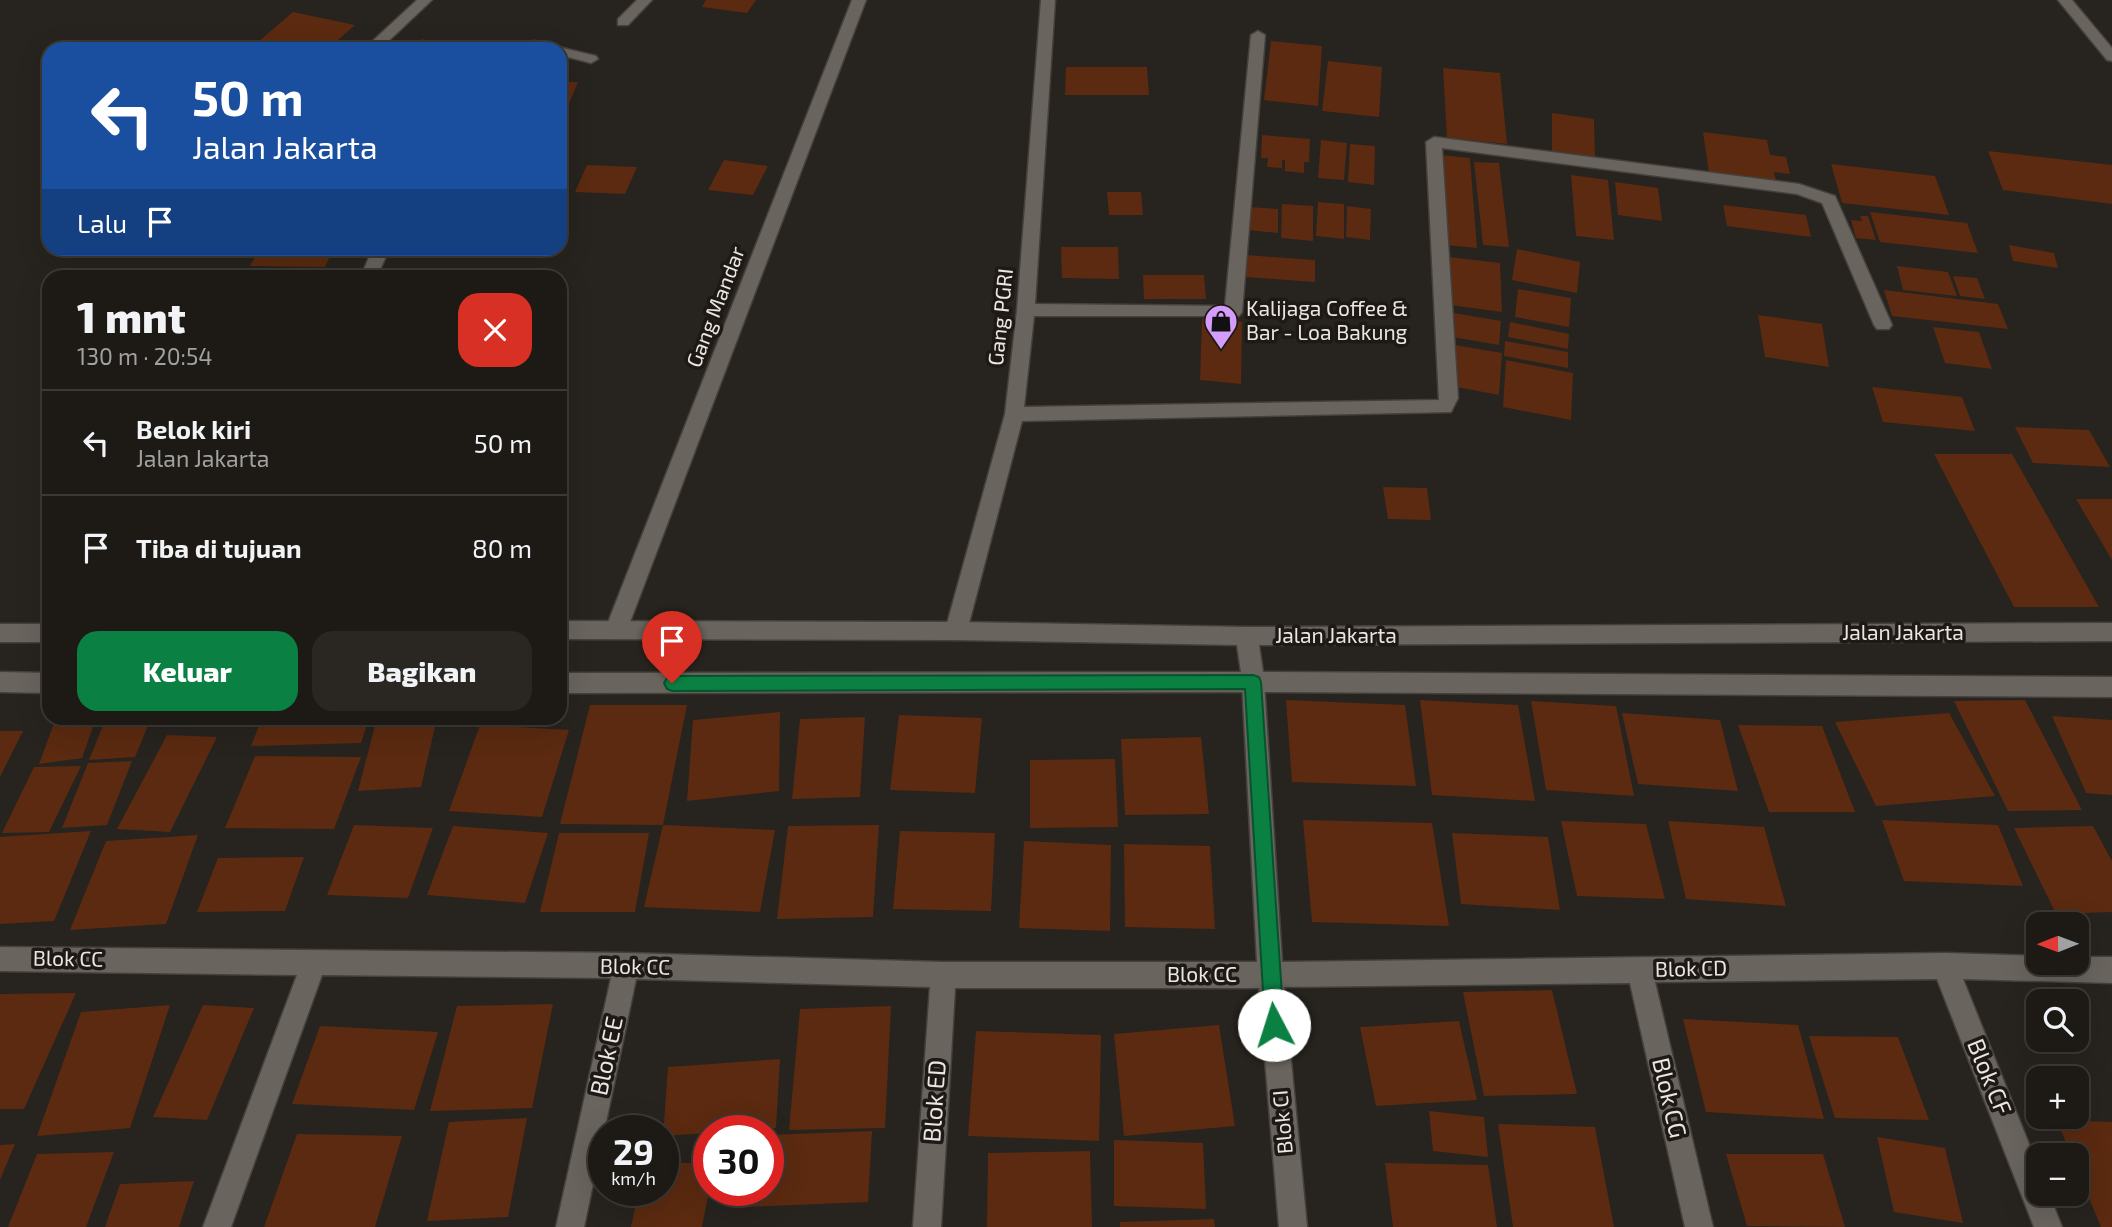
<!DOCTYPE html>
<html lang="id">
<head>
<meta charset="utf-8">
<style>
  :root { --surface:#1d1a16; --page:#2a2723; --text:#f1f3f6; --muted:#a0a1a1; --line:#3b3835; --accent:#0b8043 }
  body { margin:0; font-family:"Exo 2",sans-serif; background:var(--page); color:var(--text); height:100vh; display:flex; flex-direction:column; font-size:26px; white-space:nowrap }
  * { box-sizing:border-box; margin:0 }
  p { font-size:23px; color:var(--muted) }
  .icon { flex:none; width:38px; height:38px; fill:none; stroke:currentColor; stroke-width:2; stroke-linecap:round; stroke-linejoin:round }
  .map { position:relative; flex:1; overflow:hidden }
  .panel { position:absolute; left:42px; top:270px; width:525px; height:455px; display:flex; flex-direction:column; background:var(--surface); border-radius:21px; box-shadow:0 7px 28px #0002,0 0 0 2px var(--line) }
  .panel>* { flex:none }
  .hud { position:absolute; left:42px; top:42px; width:525px; height:214px; border-radius:21px; box-shadow:0 7px 28px #0002,0 0 0 2px var(--line); background:#1a4fa0; color:#fff; overflow:hidden }
  .needle { width:46px; rotate:269deg }
  .buttons { position:absolute; left:2026px; top:912px; display:grid; gap:14px }
  .buttons a { display:grid; place-items:center; width:63px; height:63px; border-radius:14px; background:var(--surface); box-shadow:0 7px 28px #0002,0 0 0 2px var(--line); font-size:35px }
  .speed { position:absolute; left:588px; top:1115px; display:flex; gap:14px; font-size:35px; font-weight:700; text-align:center }
  .speed>* { display:grid; place-content:center; width:91px; height:91px; border-radius:50%; background:var(--surface); box-shadow:0 7px 28px #0002,0 0 0 2px var(--line); line-height:1 }
  .speed small { font-size:18px; font-weight:400 }
  .speed .limit { border:10px solid #d22; background:#fff; color:#111 }
  .pin { position:absolute; display:grid; place-items:center; width:60px; height:60px; color:#fff; margin:-72px -30px; border-radius:50% 50% 50% 0; rotate:-45deg; box-shadow:0 0 7px #0007 }
  .pin .icon { rotate:45deg }
  .me { position:absolute; width:77px; margin:-38px; rotate:355deg; stroke-linejoin:round; filter:drop-shadow(0 0 5px #0008) }
  .turn { display:flex; align-items:center; gap:24px; height:147px; padding:0 35px; font-size:32px }
  .turn .icon { width:91px; height:91px; stroke-width:2.5 }
  .turn b { display:block; font-size:49px; line-height:60px }
  .then { display:flex; align-items:center; height:66px; padding:0 35px; background:#0003; gap:14px; font-size:26px }
  .round { display:grid; place-items:center; flex:none; width:74px; height:74px; border-radius:21px; background:var(--page) }
  .head { display:flex; align-items:center; justify-content:space-between; height:119px; padding:0 35px }
  h1 { font-size:42px; font-weight:800; line-height:52px }
  .primary-button { display:flex; gap:14px; margin-top:auto; padding:14px 35px }
  .primary-button a { flex:1; height:80px; border-radius:21px; background:var(--accent); color:#fff; font-size:28px; font-weight:800; line-height:80px; text-align:center }
  .primary-button a+a { background:var(--page); color:var(--text) }
  ul { padding:0; list-style:none }
  li { display:flex; align-items:center; gap:21px; height:105px; padding:0 35px; border-top:2px solid var(--line) }
  li div { flex:1 }
  li b { display:block; font-size:26px }
  li em { font-style:normal }
  .map>svg:first-child { display:block }
  .building { fill:#5b2a10 }
  .lines { fill:none; stroke-linecap:round; stroke-linejoin:round }
  .street-casing { stroke:#44403d; stroke-width:3 }
  .secondary-casing { stroke:#44403d; stroke-width:3 }
  .street { fill:#69645d; fill-rule:evenodd }
  .secondary { fill:#69645d; fill-rule:evenodd }
  .route { fill:#0b8043; stroke:#07532c; stroke-width:2 }
  .labels { text-anchor:middle; stroke-width:7; stroke-linejoin:round; paint-order:stroke }
  .street-label { font-size:21px; fill:#e9e6e3; stroke:#1e1914 }
  .poi-label { font-size:21px; fill:#e9e6e3; stroke:#1e1914; text-anchor:start }
  .near-street-label { font-size:24px; fill:#e9e6e3; stroke:#1e1914 }
</style>
</head>
<body>
<div class="map">
<svg width="2112" height="1227" viewBox="0 0 2112 1227">
  <rect width="100%" height="100%" fill="#27231e"/>
  <path class="building" d="M706,0H756L747,13L702,7Z
    M293,12L355,25L328,49H296L259,41Z
    M422,39L448,44L443,49H412Z
    M1271,41L1322,46L1318,106L1264,100Z
    M1328,61L1382,67L1379,117L1322,111Z
    M1066,67H1147L1149,95H1065Z
    M1443,68L1500,73L1507,144L1447,138Z
    M560,82H578L566,111H560Z
    M1552,113L1594,119L1595,157L1552,151Z
    M1703,132L1767,140L1770,155L1786,157L1790,174L1774,172L1776,181L1709,173Z
    M1262,135L1310,139L1309,162H1304V173L1285,171V160H1282V168L1267,167L1268,158H1261Z
    M1321,140L1347,143L1344,180L1318,178Z
    M1350,144L1375,146L1374,185L1348,182Z
    M1988,151L2112,165V204L2003,190Z
    M1441,155L1470,158L1477,248L1446,245Z
    M724,160L768,166L753,195L708,190Z
    M1474,162L1499,163L1509,247L1483,245Z
    M1831,164L1935,176L1949,215L1842,203Z
    M587,165L637,167L625,194L575,192Z
    M1571,175L1608,180L1614,240L1576,236Z
    M1615,182L1658,188L1662,221L1618,215Z
    M1107,192H1141L1143,215H1109Z
    M1318,202L1344,204V239L1316,236Z
    M1282,204L1313,206V241L1281,238Z
    M1723,205L1806,215L1811,237L1727,226Z
    M1347,206L1371,209L1370,240L1346,237Z
    M1249,207L1278,209V233L1248,230Z
    M1870,212L1967,223L1978,253L1880,242Z
    M1860,216H1868L1876,240L1856,238L1851,220L1862,221Z
    M2009,245L2054,253L2058,268L2013,261Z
    M1061,247H1118L1119,279L1062,278Z
    M260,248H334L325,267L250,266Z
    M1517,249L1580,262L1577,293L1512,280Z
    M1246,255L1315,260V282L1246,277Z
    M1449,257L1500,263L1502,312L1450,305Z
    M1897,266L1948,272L1957,296L1903,290Z
    M1143,275H1204L1206,299H1144Z
    M1953,276L1977,278L1985,299L1960,296Z
    M1518,289L1571,298L1569,327L1515,317Z
    M1884,290L1998,304L2008,329L1892,316Z
    M1454,313L1501,321L1499,345L1452,337Z
    M1758,315L1822,324L1829,367L1765,357Z
    M1202,319L1242,322L1241,384L1200,380Z
    M1510,322L1569,334L1568,349L1508,337Z
    M1933,327L1979,332L1992,369L1945,363Z
    M1505,341L1568,352V368L1504,356Z
    M1455,345L1502,353L1499,395L1451,386Z
    M1506,360L1573,373L1571,420L1503,407Z
    M1872,387L1962,397L1975,431L1883,422Z
    M2015,427L2089,430L2110,467L2033,463Z
    M1934,454H2012L2099,607H2014Z
    M1383,487L1427,488L1431,520L1388,519Z
    M2076,499H2112V560Z
    M1286,700L1405,705L1416,786L1292,782Z
    M1420,700L1518,705L1535,801L1432,795Z
    M2025,700L2082,810L2008,811L1954,701Z
    M1531,701L1616,706L1634,796L1546,790Z
    M590,705H687L663,825L560,824Z
    M780,712L779,791L687,801L693,720Z
    M1622,713L1720,720L1738,791L1638,784Z
    M1949,713L1995,796L1876,806L1835,722Z
    M899,715L982,718L975,793L890,790Z
    M2052,716L2112,720V795L2086,793Z
    M865,717L860,797L792,799L800,719Z
    M56,718H96L82,758L39,764Z
    M106,718H151L135,757L89,760Z
    M262,718H369L361,743L251,746Z
    M377,718H437L421,787L358,791Z
    M480,725L569,730L542,817L449,811Z
    M1738,725L1822,726L1855,812H1769Z
    M0,731H23L0,777Z
    M167,735L217,737L170,832L117,829Z
    M1201,737L1209,814L1125,815L1121,739Z
    M255,756L361,757L334,829L225,828Z
    M1115,759L1118,827L1030,828V760Z
    M132,761L107,825L62,828L88,763Z
    M81,766L49,832L2,833L34,767Z
    M1303,820L1432,823L1449,926L1312,922Z
    M1882,820L1998,825L2023,886L1904,881Z
    M1561,821L1646,824L1665,899L1577,896Z
    M1668,821L1764,827L1786,906L1686,899Z
    M354,825L433,828L408,898L327,895Z
    M663,825L775,830L760,912L644,907Z
    M879,825L873,917L777,919L788,826Z
    M453,826L548,833L525,903L427,895Z
    M2093,826L2112,861V912L2056,914L2014,828Z
    M91,831L54,921L0,924V837Z
    M900,831L995,833L991,911L893,909Z
    M559,833H649L635,912H540Z
    M1452,833L1548,837L1560,910L1461,904Z
    M198,835L166,924L70,930L106,841Z
    M1024,841L1111,845L1110,931L1019,928Z
    M1124,844L1210,846L1215,929L1125,927Z
    M304,857L285,911L197,912L218,858Z
    M1552,990L1577,1094L1484,1096L1463,992Z
    M76,993L24,1109H0V994Z
    M553,1004L532,1108L430,1111L457,1006Z
    M170,1005L130,1128L37,1136L81,1012Z
    M203,1005L254,1008L207,1120L153,1117Z
    M891,1006L885,1128L789,1130L800,1009Z
    M1683,1019L1798,1025L1824,1119L1706,1112Z
    M1459,1021L1477,1100L1376,1106L1360,1027Z
    M1219,1025L1235,1126L1124,1136L1114,1034Z
    M320,1026L438,1032L414,1110L292,1104Z
    M976,1031L1101,1035L1099,1141L968,1136Z
    M1809,1036L1898,1037L1929,1120L1835,1118Z
    M780,1059L776,1128L709,1130V1133L663,1136L668,1067Z
    M1429,1111L1484,1117L1488,1157L1433,1151Z
    M527,1118L508,1217L427,1221L449,1122Z
    M2057,1120L2112,1122V1227H2101L2077,1169V1155H2071Z
    M1498,1124L1595,1127L1614,1227H1513Z
    M872,1131L868,1202L743,1207L744,1190H768V1135Z
    M297,1134L402,1136L375,1227H264Z
    M1877,1137L1945,1148L1963,1223L1894,1212Z
    M1114,1140L1203,1143L1206,1209L1114,1206Z
    M15,1144L0,1180V1145Z
    M1090,1151L1092,1227H987L988,1153Z
    M114,1152L86,1227H8L37,1154Z
    M1726,1154H1823L1845,1227L1747,1226Z
    M663,1162L709,1164V1191L702,1227H631L639,1190H663Z
    M1385,1163L1488,1165L1497,1227H1393Z
    M194,1181L179,1227H105L120,1184Z
    M1214,1219L1215,1227H1120V1222Z"/>
  <g class="lines">
    <defs>
      <path id="street" d="M417,0H432L380,49H364Z
        M637,0H652L628,25H618V19Z
        M852,0H866L627,630L623,636L616,639L609,636L605,630Z
        M1041,0H1055L1035,304L1225,306L1251,35L1258,31L1265,35L1242,312L1239,316H1034L1024,407L1439,400L1426,142L1434,137L1799,184L1835,196L1892,325L1889,329H1877L1874,325L1822,203L1797,194L1442,148L1458,398L1451,412L1022,421L967,631L963,637L956,640L949,637L945,631L1005,414L1017,310Z
        M2058,0H2072L2112,48V61L2107,60Z
        M534,41L596,56L598,59L591,63L560,55V49H508L510,46Z
        M373,248H390L377,276H361Z
        M1253,672L1261,675L1264,682L1282,962L1945,953L2039,956V962H2077V957H2112V983L1963,979L2039,1169V1194H2049L2062,1227H2034L1937,979L1655,982L1713,1227H1685L1630,983L1284,987L1307,1227H1279L1259,988H955L941,1227H913L930,987L636,979L584,1227H556L611,978L322,975L231,1227H203L297,975L0,971V947L626,953L943,962H1257L1242,682L1245,675Z"/>
      <path id="secondary" d="M560,621L956,622L1247,627L2112,623V641L1259,645L1263,672L2112,677V697L1253,692L560,693V673L1241,672L1237,645L956,640L560,639Z
        M0,624H49V642H0Z
        M0,672L49,673V693L0,692Z"/>
    </defs>
    <use href="#street" class="street-casing"/>
    <use href="#secondary" class="secondary-casing"/>
    <use href="#street" class="street"/>
    <use href="#secondary" class="secondary"/>
  </g>
  <path class="route" d="M1253,675L1259,677L1261,682L1284,1025L1281,1032L1274,1035L1267,1032L1265,1025L1245,689L672,691L667,689L664,683L667,678L672,676Z"/>
  <defs>
    <symbol id="shop-pin" viewBox="-11 -11 22 30"><path d="M0 17L-7.5 6A9.5 9.5 0 1 1 7.5 6Z" fill="#d49cfb" stroke="#1e1914"/><path d="M-5-2.5h2.3a2.7 3.5 0 0 1 5.4 0H5L5.5 6h-11ZM-1.5-2.5h3a1.5 2.3 0 0 0-3 0Z" fill="#111"/></symbol>
  </defs>
  <g fill-rule="evenodd">
    <use href="#shop-pin" x="1202" y="302" width="38" height="52"/>
  </g>
  <g class="labels">
    <g class="street-label">
      <text transform="translate(716 307) rotate(-69)" y="7">Gang Mandar</text>
      <text transform="translate(1001 317) rotate(-84)" y="7">Gang PGRI</text>
      <text x="1903" y="640">Jalan Jakarta</text>
      <text x="1336" y="643">Jalan Jakarta</text>
      <text transform="translate(68 959) rotate(1)" y="7">Blok CC</text>
      <text transform="translate(635 967) rotate(1)" y="7">Blok CC</text>
      <text transform="translate(1691 969) rotate(-1)" y="7">Blok CD</text>
      <text x="1202" y="982">Blok CC</text>
      <text transform="translate(1283 1122) rotate(-95)" y="7">Blok CI</text>
    </g>
    <g class="poi-label">
      <text x="1246" y="316">Kalijaga Coffee &amp;<tspan x="1246" dy="24">Bar - Loa Bakung</tspan></text>
    </g>
    <g class="near-street-label">
      <text transform="translate(607 1056) rotate(-78)" y="8">Blok EE</text>
      <text transform="translate(1989 1077) rotate(68)" y="8">Blok CF</text>
      <text transform="translate(1669 1098) rotate(77)" y="8">Blok CG</text>
      <text transform="translate(935 1101) rotate(-86)" y="8">Blok ED</text>
    </g>
  </g>
</svg>
<div class="buttons">
<a><svg class="needle" viewBox="-14 -14 28 28"><path d="M0-13l5 13h-10z" fill="#e53935"/><path d="M0 13l5-13h-10z" fill="#a0a1a1"/></svg></a>
<a><svg class="icon" aria-label="search" viewBox="0 0 24 24"><circle cx="10" cy="10" r="6"/><path d="M15 15l6 6"/></svg></a>
<a>+</a>
<a>−</a>
</div>
<div class="speed"><div>29<small>km/h</small></div><div class="limit">30</div></div>
<div class="pin" style="left:672px;top:683px;background:#d93025"><svg class="icon" aria-label="arrive" viewBox="0 0 24 24"><path d="M6 21V4h12l-3 4 3 4H6"/></svg></div>
<svg class="me" style="left:1274px;top:1025px" viewBox="-20 -20 40 40"><circle r="19" fill="#fff"/><path d="M0-13L10 11 0 6-10 11z" fill="#0b8043"/></svg>
<div class="hud">
<div class="turn"><svg class="icon" aria-label="left" viewBox="0 0 24 24"><path d="M17 20v-9H6M10 6l-5 5 5 5"/></svg><div><b>50 m</b>Jalan Jakarta</div></div>
<div class="then">Lalu<svg class="icon" aria-label="arrive" viewBox="0 0 24 24"><path d="M6 21V4h12l-3 4 3 4H6"/></svg></div>
</div>
<section class="panel">
<div class="head"><div><h1>1 mnt</h1><p>130 m · 20:54</p></div><a class="round" style="background:#d93025;color:#fff"><svg class="icon" aria-label="close" viewBox="0 0 24 24"><path d="M6 6l12 12M18 6L6 18"/></svg></a></div>
<ul>
<li><svg class="icon" aria-label="left" viewBox="0 0 24 24"><path d="M17 20v-9H6M10 6l-5 5 5 5"/></svg><div><b>Belok kiri</b><p>Jalan Jakarta</p></div><em>50 m</em></li>
<li><svg class="icon" aria-label="arrive" viewBox="0 0 24 24"><path d="M6 21V4h12l-3 4 3 4H6"/></svg><div><b>Tiba di tujuan</b></div><em>80 m</em></li>
</ul>
<div class="primary-button"><a>Keluar</a><a>Bagikan</a></div>
</section>
</div>
</body>
</html>
